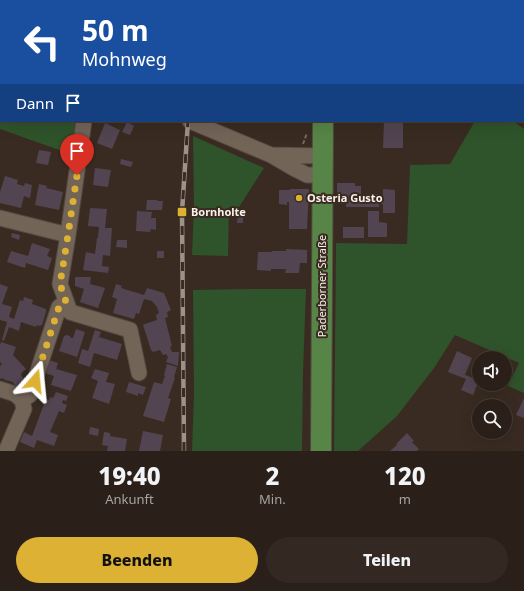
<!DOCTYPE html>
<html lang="de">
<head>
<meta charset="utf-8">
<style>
  :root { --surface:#2b2019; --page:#332822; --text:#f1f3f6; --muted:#a6a3a2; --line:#473e38; --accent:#ddb133 }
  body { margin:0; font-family:"Noto Sans",sans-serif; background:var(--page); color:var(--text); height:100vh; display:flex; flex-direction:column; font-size:15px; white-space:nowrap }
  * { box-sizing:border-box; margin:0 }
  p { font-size:13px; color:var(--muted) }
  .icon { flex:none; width:22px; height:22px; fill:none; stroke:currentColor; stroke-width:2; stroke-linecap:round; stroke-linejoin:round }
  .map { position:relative; height:451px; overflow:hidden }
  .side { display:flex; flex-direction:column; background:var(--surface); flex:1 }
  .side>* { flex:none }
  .hud { position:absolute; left:0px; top:0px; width:524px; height:122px; box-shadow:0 4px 16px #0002,0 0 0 1px var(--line); background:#1a4fa0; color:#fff; overflow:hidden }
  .tools { position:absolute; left:472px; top:351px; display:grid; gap:8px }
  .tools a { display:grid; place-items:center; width:40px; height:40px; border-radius:50%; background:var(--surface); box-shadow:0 4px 16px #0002,0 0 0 1px var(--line); font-size:20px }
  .pin { position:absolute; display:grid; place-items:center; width:34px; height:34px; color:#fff; margin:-41px -17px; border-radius:50% 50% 50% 0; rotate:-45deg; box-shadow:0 0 4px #0007 }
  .pin .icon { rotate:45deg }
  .me { position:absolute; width:44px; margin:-22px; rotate:18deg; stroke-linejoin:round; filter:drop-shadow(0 0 3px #0008) }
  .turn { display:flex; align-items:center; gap:14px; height:84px; padding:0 16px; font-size:18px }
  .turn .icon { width:52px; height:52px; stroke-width:2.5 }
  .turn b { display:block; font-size:28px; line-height:34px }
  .then { display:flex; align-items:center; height:38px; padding:0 16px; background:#0003; gap:8px; font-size:15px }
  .eta { display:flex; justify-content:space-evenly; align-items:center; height:68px; text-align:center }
  .eta b { font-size:24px; font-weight:800; line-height:28px }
  .action { display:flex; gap:8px; margin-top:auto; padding:8px 16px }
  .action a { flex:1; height:46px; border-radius:24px; background:var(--accent); color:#111; font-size:16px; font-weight:800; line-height:46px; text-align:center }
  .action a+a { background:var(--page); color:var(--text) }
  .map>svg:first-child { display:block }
  .green { fill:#2f532b }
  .building { fill:#524551 }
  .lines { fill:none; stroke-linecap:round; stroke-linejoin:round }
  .minor-casing { stroke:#544940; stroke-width:17 }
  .major-casing { stroke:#544940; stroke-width:22 }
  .path { stroke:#74685f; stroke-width:2; stroke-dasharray:4 2; stroke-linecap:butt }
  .minor { stroke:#736458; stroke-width:15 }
  .major { stroke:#578547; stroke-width:20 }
  .rail-casing { stroke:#9d9289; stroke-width:4.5 }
  .rail { stroke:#392b21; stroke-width:3; stroke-dasharray:9; stroke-linecap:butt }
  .route { stroke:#ddb133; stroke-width:7; stroke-dasharray:0 12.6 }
  .poi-dot { fill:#ddb133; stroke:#392b21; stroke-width:1.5 }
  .labels { text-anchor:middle; stroke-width:4; stroke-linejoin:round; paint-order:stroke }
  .poi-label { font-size:11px; font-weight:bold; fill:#faf1ea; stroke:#392b21; text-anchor:start }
  .street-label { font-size:11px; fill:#faf1ea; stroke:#392b21 }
</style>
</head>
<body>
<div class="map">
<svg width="524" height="451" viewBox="0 0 524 451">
  <rect width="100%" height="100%" fill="#392b21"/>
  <path class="green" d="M413,0H524V100H523V1H412Z
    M0,62L1,63V121H81L76,156L0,129Z
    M475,121H513L524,129V393L508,386L519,363L455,335L434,368L397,416L358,451H334L336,243L407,244L410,165L450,164Z
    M193,136L264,168L239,207H229L228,256L192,255L194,207Z
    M247,289H306L303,373L302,451H192L194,395L193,290Z"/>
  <path class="building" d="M384,121H403V148H383Z
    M127,122L134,126L130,135L122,132Z
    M105,123L120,130L112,149L97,143Z
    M39,150L51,152L48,165L36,163Z
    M121,159L133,162L131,167L120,164Z
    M95,168L111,170L108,187L93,185Z
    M5,176L18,180L17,184L24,186L25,183L32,185L30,198L24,196L21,208L0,203V192Z
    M337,183H355V186H361V194H379V197H383V189L395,190V213H383V204H379V207H346V204H337Z
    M39,184L47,186L46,188L63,192L59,210L35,205Z
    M290,189H309L307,229H289V202H287V205L279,204V190H290Z
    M147,200H157V201H163L162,210H146Z
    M90,208L107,209L105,228H112L110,256L103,255L102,266L109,267L108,273L83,270L86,252L95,254L97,238H98L99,227L88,226Z
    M137,211L152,212L151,218H156V230L151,229L150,232L136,231Z
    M368,211H379V222L387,223V237H368Z
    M238,215H243V223H237Z
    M343,227H364V238H343Z
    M12,233L20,235L19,240L11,237Z
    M117,240H127V248L116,247Z
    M32,243L50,249L47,256L52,258L48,270L26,263L25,268L7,262L11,251L28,256Z
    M286,249L307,250V263H300L299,273H285L286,269H271V271L257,270L258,252H272V251H286Z
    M157,251H164V258H157Z
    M75,277H91L90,284L105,288L98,308L80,302L84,289L75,286Z
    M0,284L8,287L2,304L12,307L9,317L14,319L20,300L23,301L24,297L33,300L32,304L46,309V312L42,325L40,326L37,325L36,327L21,322L19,331L9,327L4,341L2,340L7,322L0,320Z
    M116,284L122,286L121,288L144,295L147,288L164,293L171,310L167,312L168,317L165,318L172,346L170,347L172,352H179L178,366L166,362L168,357L166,354L163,355L160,350L153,352L151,350L143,325L145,324L157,320L156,315L159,313L157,307L152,301L144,299L139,314L136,313L134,319L113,313L117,299L112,297Z
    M76,329L85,332L77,357L59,351L64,336L67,335L70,336L71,338H73Z
    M95,330L101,332L99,337L122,344L117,360L94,353L90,367L78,363L82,349L88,351Z
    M1,342L16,347L13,355L26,369L22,372L21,375L27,382L28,384L16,389L13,382L5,380L3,378L2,379L0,378V366L2,364L0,362V345Z
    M457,351L472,358L465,375L479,380L473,395L461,390L466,379L448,372Z
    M46,359L58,363L56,369L77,375L71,391L51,385L54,376L42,372Z
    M167,364L177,367L174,377L175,378L168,398L171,399L164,422L143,416L154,382L162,384L165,376L164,375Z
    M95,369L109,373L106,382L115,384L109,404L92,398L98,381L91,378Z
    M129,382L146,387L143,395L138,393V396L126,392Z
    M56,392L68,396L66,401L63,400L62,403L67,405L64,413L59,411L50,432L58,435L54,446L37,440L34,448L20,442L24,432L32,436L46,399L49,400L50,397L53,398Z
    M524,398V418L516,415Z
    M90,427L99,429L98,436L89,434Z
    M143,431L163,435L160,451H139Z
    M104,432L110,433V436L127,439L125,451H107L108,446L102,445Z
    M407,433L414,441L412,442L419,449L417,451H390L397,445L396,444Z"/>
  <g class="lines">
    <defs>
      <path id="minor" d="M116,1V0
        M0,49L1,50
        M523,108L524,109
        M84,121L68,235L60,284L70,312L130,330L139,373
        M190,121L271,155L295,169L307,175H324
        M272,155L323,156
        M0,218L68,235
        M0,389L15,394L22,400
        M22,400L30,395L59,307L66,302
        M6,451L24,409L22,400"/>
      <path id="major" d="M325,1V0
        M321,451L323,121"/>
    </defs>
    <use href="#minor" class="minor-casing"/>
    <use href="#major" class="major-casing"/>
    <path class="path" d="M406,1L407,0
      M303,144L307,133"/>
    <use href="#minor" class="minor"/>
    <use href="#major" class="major"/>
    <defs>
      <path id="rail" d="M188,1V0
        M184,451L182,212L188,121"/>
    </defs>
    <use href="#rail" class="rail-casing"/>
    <use href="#rail" class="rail"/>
  </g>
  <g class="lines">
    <path class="route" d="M35,381L59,307L66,302L60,284L68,235L77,175"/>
  </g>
  <g class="poi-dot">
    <circle cx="299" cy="198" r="4"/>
    <rect x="177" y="207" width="10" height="10" rx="2"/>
  </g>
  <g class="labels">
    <g class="poi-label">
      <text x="307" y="202">Osteria Gusto</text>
      <text x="191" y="216">Bornholte</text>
    </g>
    <g class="street-label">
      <text transform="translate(322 286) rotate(-90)" y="4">Paderborner Straße</text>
    </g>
  </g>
</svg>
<div class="tools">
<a><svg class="icon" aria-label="sound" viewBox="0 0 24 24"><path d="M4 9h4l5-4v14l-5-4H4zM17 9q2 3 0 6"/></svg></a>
<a><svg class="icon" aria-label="search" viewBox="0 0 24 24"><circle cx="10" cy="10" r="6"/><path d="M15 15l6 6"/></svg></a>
</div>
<div class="pin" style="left:77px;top:175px;background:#d93025"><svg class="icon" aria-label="arrive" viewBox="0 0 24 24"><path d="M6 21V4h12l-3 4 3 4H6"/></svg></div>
<svg class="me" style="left:35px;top:381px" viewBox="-20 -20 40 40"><path d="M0-17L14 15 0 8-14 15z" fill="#ddb133" stroke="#fff" stroke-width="4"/></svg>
<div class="hud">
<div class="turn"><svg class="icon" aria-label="left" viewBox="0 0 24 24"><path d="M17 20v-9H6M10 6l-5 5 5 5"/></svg><div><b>50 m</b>Mohnweg</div></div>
<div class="then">Dann<svg class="icon" aria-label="arrive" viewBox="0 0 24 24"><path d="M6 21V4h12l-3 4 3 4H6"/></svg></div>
</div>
</div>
<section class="side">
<div class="eta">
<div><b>19:40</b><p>Ankunft</p></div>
<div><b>2</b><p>Min.</p></div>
<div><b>120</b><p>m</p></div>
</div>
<div class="action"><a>Beenden</a><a>Teilen</a></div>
</section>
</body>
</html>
